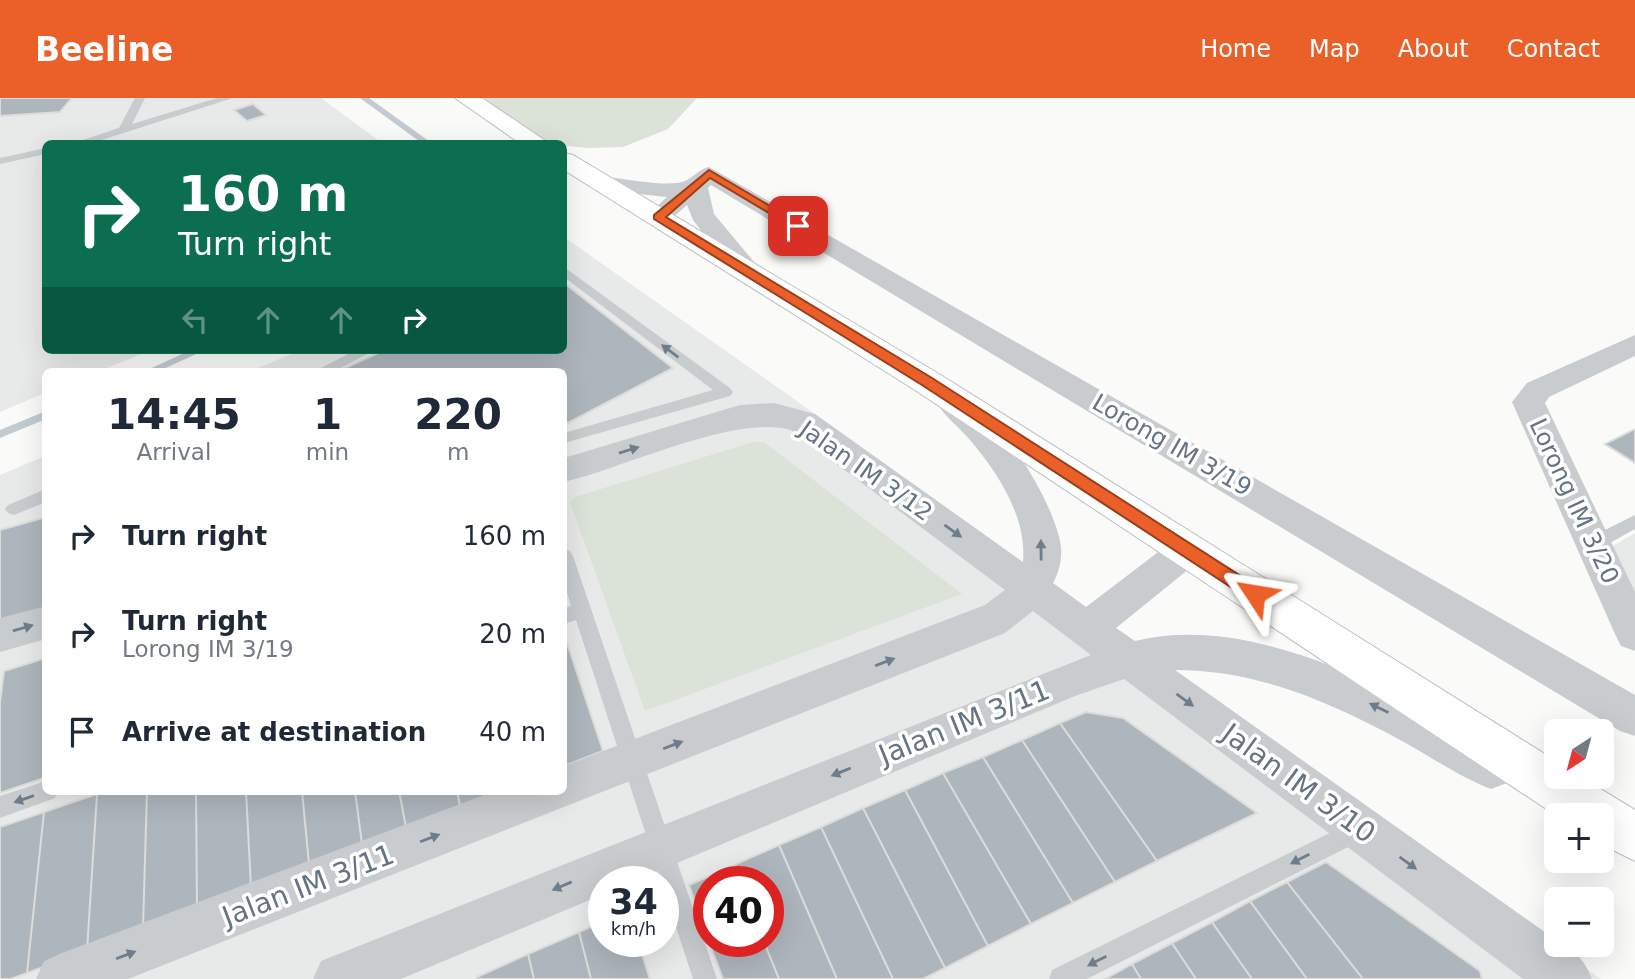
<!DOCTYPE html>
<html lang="en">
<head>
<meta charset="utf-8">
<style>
  :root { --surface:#fff; --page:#f6f6f7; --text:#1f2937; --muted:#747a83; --accent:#ea6028 }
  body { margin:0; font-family:"DejaVu Sans",sans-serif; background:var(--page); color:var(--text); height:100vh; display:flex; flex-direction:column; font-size:26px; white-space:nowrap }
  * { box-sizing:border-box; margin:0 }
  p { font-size:23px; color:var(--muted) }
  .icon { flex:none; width:38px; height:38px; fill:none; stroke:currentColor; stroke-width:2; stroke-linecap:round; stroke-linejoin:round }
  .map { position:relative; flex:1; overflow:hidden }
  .drawer { position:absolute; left:42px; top:270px; width:525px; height:427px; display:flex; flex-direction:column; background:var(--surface); border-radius:10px; box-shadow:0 7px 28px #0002 }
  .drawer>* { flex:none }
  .hud { position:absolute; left:42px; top:42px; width:525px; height:214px; border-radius:10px; box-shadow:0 7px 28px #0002; background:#0b6e4f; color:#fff; overflow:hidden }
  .needle { width:46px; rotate:216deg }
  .controls { position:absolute; left:1544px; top:621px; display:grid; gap:14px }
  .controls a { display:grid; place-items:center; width:70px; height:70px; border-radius:10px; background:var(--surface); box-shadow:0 7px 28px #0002; font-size:35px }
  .speed { position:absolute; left:588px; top:768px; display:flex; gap:14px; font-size:35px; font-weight:700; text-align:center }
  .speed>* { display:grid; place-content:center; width:91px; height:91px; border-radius:50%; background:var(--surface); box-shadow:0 7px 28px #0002; line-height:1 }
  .speed small { font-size:18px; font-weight:400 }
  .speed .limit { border:10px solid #d22; background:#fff; color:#111 }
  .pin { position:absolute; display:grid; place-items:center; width:60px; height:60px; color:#fff; margin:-30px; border-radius:14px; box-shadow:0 4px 10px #0006 }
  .me { position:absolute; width:77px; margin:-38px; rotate:303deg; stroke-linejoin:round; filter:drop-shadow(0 0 5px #0008) }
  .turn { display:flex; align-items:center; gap:24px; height:147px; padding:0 21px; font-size:32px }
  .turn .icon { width:91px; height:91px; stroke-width:2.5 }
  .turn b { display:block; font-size:49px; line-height:60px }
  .lanes { display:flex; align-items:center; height:66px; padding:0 21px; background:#0003; justify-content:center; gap:35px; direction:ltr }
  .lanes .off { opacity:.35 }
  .eta { display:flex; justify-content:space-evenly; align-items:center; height:119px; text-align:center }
  .eta b { font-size:42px; font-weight:700; line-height:49px }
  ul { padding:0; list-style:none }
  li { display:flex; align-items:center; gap:21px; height:98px; padding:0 21px }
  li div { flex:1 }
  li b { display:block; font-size:26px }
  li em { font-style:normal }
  header { display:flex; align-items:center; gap:42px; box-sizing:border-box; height:98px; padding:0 35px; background:var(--accent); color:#fff }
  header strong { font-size:33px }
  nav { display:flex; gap:38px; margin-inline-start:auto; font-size:24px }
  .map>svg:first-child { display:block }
  .built { fill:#e8e9e9; fill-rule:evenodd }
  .green { fill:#dbe2d8 }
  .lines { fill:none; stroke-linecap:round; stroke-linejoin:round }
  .stream { fill:#c2cbd1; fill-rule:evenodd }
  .building { fill:#aeb6bd; stroke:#dcdcda; stroke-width:2 }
  .secondary-casing { stroke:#babfc4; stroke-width:2 }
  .lane { fill:#c8cccf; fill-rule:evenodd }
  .street { fill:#c8cccf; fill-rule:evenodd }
  .secondary { fill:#fff; fill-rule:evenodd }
  .oneway { fill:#6e7d8c }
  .route { fill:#ea6028; stroke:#983e1a; stroke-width:2 }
  .labels { text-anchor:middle; stroke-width:7; stroke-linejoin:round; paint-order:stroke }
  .street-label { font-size:24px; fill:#647484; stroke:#fff }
  .near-street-label { font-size:28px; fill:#647484; stroke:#fff }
</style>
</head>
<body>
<header>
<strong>Beeline</strong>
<nav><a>Home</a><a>Map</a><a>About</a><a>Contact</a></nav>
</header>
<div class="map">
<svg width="1635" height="881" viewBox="0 0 1635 881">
  <rect width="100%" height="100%" fill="#fafaf8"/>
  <path class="built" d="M0,0H321L382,45L46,46V252H151L100,273H46L45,295L0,314Z
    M564,139L787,296L1601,881H0V377L45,358L46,693H564V273H251L301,252H564ZM604,784H663V844H604ZM709,784H768V844H709Z
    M1635,435V538L1606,452Z"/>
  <path class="green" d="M466,0H697L668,31L623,49L588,50L536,45Z
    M753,344H764L962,496L645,613L570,404L575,399Z"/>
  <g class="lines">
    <path class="stream" d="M360,0H369L433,46H423Z
      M191,252H205L159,273H145Z
      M46,313V321L0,340V332Z"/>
  </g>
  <path class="building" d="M0,0H72L60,14L0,18Z
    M253,6L266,17L247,23L234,12Z
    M564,185L673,270L564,327V273H338L385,252H564Z
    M1635,331V365L1605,346Z
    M46,419V511L0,525V432Z
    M564,536L603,653L564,668Z
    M46,560L44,680L0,695V604L4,573Z
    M1086,614L1123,620L1257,715L1157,763L1060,625Z
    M1060,625L1157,763L1115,784L1022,642Z
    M1022,642L1115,784L1073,805L983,659Z
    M983,659L1073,805L1031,826L943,675Z
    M943,675L1031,826L988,848L905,692Z
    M905,692L988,848L945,870L863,710Z
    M105,693H147L143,830L87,853L97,696Z
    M147,693H196L197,810L143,830Z
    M196,693H246L251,789L197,810Z
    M246,693H302L309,766L251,789Z
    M302,693H355L362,746L309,766Z
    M355,693H399L406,729L362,746Z
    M399,693H457L460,708L406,729Z
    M457,693H499L460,708Z
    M97,696L87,853L27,875L44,714Z
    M863,710L945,870L923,881H893L821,729Z
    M44,714L27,875L11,881H0V729Z
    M821,729L893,881H837L779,747Z
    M779,747L837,881H779L764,844H768V784H741L734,767Z
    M1326,764L1480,873L1482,881H1363L1287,784Z
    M734,767L741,784H709V842L689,787Z
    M1287,784L1363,881H1307L1250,803Z
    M1250,803L1307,881H1252L1212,824Z
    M604,823V844H638L650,881H591L579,834Z
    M1212,824L1252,881H1196L1172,845Z
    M579,834L591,881H534L528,856Z
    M709,844H764L779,881H723Z
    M1172,845L1196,881H1141L1132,866Z
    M528,856L534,881H477V879Z
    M1132,866L1141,881H1105Z"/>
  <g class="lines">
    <defs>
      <path id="secondary" d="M455,0H482L550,46H521Z
        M564,55L573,57L939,276L1556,663V679H1581L1635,712V763L1601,746V718H1557L915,292L564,72Z"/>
    </defs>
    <use href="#secondary" class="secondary-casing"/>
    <path class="lane" d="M135,0H145L132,26L217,0H233L89,46H71L119,30Z
      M46,50V56L0,66V60Z
      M564,169L730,290L733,294L730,298L564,345V335L713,292L564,179Z
      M356,252H375L335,273H315Z
      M46,391V404L14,417L8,415L5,411L8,407Z
      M1635,417V431L1599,451H1587L1584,446L1587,441Z
      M564,451L570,453L573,458L717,881H693L576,522L564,526V510L571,508L564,484Z
      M46,683V693H58L55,700L0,720V698Z
      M1358,721L1366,724L1369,732L1366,740L1087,881H1049L1052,872Z"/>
    <path class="street" d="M709,69L1635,597V638L1620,633L711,87L708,90L714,116L759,170L755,176H735L693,122L687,107C674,118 666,129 649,124L645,119L667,99L601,92L592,90L589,85L592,80L601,78C622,80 667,90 685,83C694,79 699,71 709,69Z
      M1635,237V258L1549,299L1545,305L1635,494V553L1621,548L1615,536L1512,304L1527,285Z
      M953,294C995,306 1056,406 1061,449C1062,462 1059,474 1053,485L1086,509L1174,442L1187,438L1200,442L1206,452L1200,462L1116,530L1135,543C1258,513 1402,599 1507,655L1513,670L1507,685L1491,691C1460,679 1431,659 1402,643C1330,604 1258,572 1175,572L1556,842V847C1575,847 1586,866 1592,881H1523L1124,581L1075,598L632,784H604V796L401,881H313L321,863L1091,557L1033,513L1005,535L128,881H36L44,863L62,855L495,693H564V668L985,507L1005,492L791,332C734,316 625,370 564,384V360L740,307L774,305L815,316L1023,464C1027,419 998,375 970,342C959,329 945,319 937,305L942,297Z
      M46,508V541L0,554V520Z"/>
    <use href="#secondary" class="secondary"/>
  </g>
  <defs><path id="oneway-solid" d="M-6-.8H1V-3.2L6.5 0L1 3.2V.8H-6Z" transform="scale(1.75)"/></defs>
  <g class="oneway">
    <use href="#oneway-solid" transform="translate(670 253) rotate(-143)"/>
    <use href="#oneway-solid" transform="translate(629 352) rotate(-17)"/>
    <use href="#oneway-solid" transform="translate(953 433) rotate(36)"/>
    <use href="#oneway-solid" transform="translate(1041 452) rotate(-91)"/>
    <use href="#oneway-solid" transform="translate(23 530) rotate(-16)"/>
    <use href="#oneway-solid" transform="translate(885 564) rotate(-21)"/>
    <use href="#oneway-solid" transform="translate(1185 602) rotate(36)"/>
    <use href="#oneway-solid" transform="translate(1379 610) rotate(-154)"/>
    <use href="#oneway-solid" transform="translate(673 647) rotate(-21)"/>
    <use href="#oneway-solid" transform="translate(841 674) rotate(158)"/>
    <use href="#oneway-solid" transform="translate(24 701) rotate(161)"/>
    <use href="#oneway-solid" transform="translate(430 740) rotate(-21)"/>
    <use href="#oneway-solid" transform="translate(1300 761) rotate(153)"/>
    <use href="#oneway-solid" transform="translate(1408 765) rotate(36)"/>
    <use href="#oneway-solid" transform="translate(562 788) rotate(157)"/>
    <use href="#oneway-solid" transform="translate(126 857) rotate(-21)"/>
    <use href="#oneway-solid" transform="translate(1097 863) rotate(153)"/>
  </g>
  <path class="route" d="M709,72L804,128L794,130L710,80L666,119L932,280L1261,491L1263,496L1261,501H1249L922,287L654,121V117Z"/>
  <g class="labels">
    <g class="street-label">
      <text transform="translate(1172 347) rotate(30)" y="8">Lorong IM 3/19</text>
      <text transform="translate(866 373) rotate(35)" y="8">Jalan IM 3/12</text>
      <text transform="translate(1574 403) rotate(65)" y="8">Lorong IM 3/20</text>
    </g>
    <g class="near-street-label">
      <text transform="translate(964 624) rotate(-22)" y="10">Jalan IM 3/11</text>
      <text transform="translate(1299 685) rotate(36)" y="10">Jalan IM 3/10</text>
      <text transform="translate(308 787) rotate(-21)" y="10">Jalan IM 3/11</text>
    </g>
  </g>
</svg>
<div class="controls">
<a><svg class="needle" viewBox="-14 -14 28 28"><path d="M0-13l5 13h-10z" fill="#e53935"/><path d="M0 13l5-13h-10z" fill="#747a83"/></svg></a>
<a>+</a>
<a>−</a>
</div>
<div class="speed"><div>34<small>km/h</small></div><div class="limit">40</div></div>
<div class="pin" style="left:798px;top:128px;background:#d93025"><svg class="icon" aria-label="arrive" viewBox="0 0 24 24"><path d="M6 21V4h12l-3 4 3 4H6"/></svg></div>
<svg class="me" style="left:1255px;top:496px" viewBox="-20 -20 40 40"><path d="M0-17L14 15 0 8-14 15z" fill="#ea6028" stroke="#fff" stroke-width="4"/></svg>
<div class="hud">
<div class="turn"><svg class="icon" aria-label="right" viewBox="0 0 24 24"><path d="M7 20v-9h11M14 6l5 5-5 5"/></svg><div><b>160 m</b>Turn right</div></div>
<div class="lanes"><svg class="icon off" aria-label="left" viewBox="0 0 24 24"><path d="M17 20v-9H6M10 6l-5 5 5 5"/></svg><svg class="icon off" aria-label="ahead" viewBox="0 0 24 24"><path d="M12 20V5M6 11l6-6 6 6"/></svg><svg class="icon off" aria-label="ahead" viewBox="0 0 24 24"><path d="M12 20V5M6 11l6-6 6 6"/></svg><svg class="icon" aria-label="right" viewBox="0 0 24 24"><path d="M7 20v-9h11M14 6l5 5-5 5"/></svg></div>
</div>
<section class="drawer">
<div class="eta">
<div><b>14:45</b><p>Arrival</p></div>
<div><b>1</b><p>min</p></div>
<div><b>220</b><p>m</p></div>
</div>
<ul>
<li><svg class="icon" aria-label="right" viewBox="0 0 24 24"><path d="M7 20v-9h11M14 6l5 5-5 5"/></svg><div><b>Turn right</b></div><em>160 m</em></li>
<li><svg class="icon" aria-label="right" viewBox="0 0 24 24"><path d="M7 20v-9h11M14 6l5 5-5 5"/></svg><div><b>Turn right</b><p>Lorong IM 3/19</p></div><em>20 m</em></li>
<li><svg class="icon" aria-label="arrive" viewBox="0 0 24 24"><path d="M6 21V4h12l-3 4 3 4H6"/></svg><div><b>Arrive at destination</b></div><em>40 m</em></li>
</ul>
</section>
</div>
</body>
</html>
